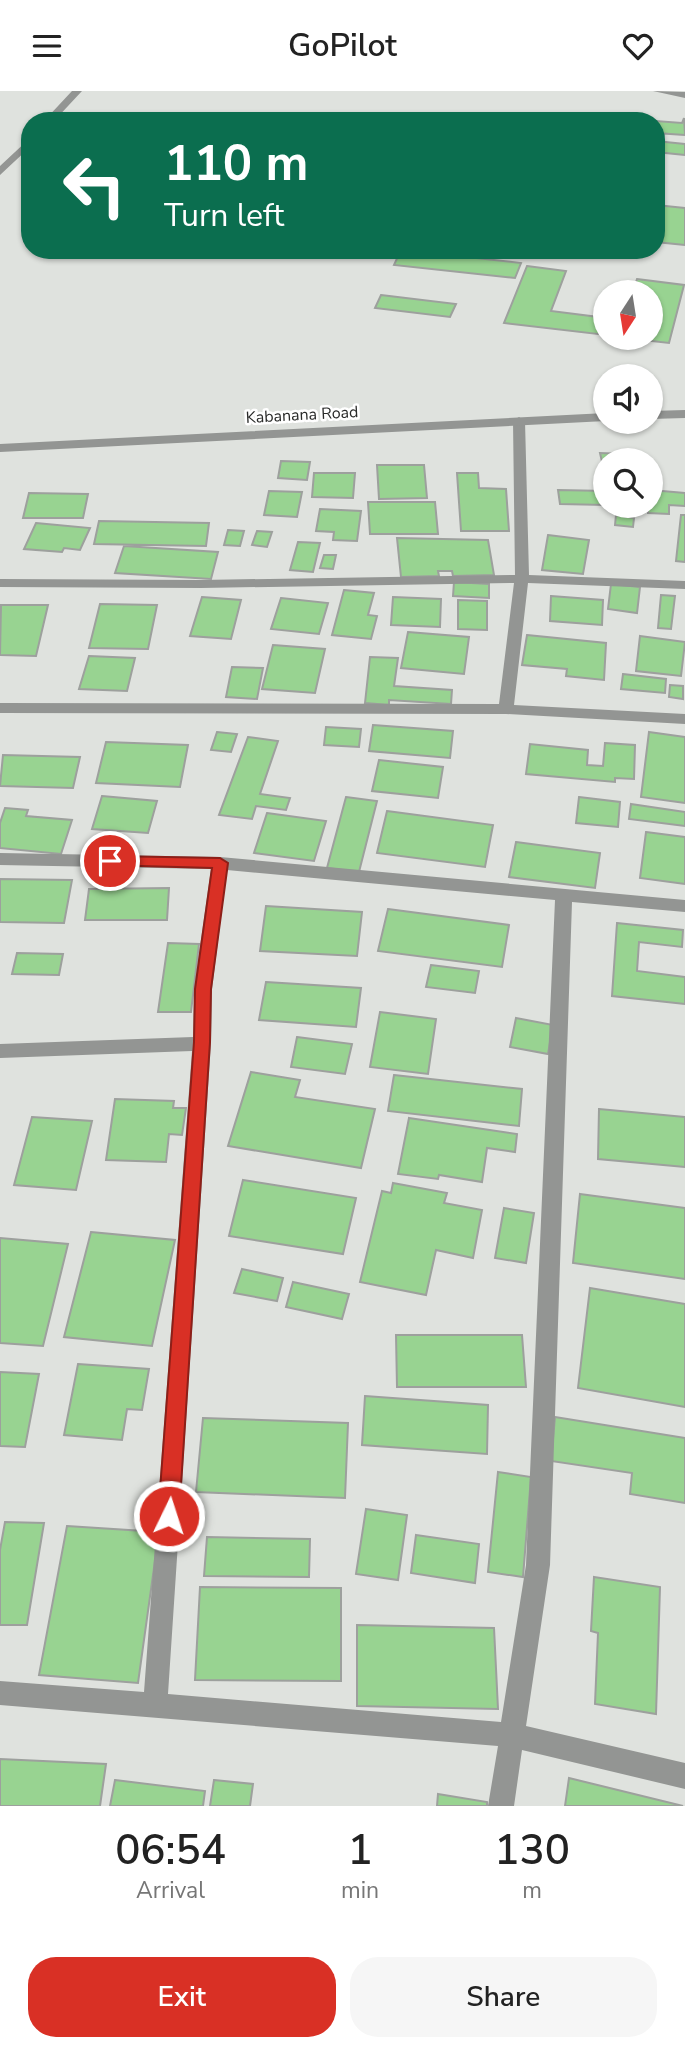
<!DOCTYPE html>
<html lang="en">
<head>
<meta charset="utf-8">
<style>
  :root { --surface:#fff; --page:#f6f6f6; --text:#222; --muted:#767676; --accent:#d93025 }
  body { margin:0; font-family:"Nunito Sans",sans-serif; background:var(--page); color:var(--text); height:100vh; display:flex; flex-direction:column; font-size:26px; white-space:nowrap }
  * { box-sizing:border-box; margin:0 }
  p { font-size:23px; color:var(--muted) }
  .icon { flex:none; width:38px; height:38px; fill:none; stroke:currentColor; stroke-width:2; stroke-linecap:round; stroke-linejoin:round }
  .map { position:relative; height:1715px; overflow:hidden }
  .details { display:flex; flex-direction:column; background:var(--surface); flex:1 }
  .details>* { flex:none }
  .top-card { position:absolute; left:21px; top:21px; width:644px; height:147px; border-radius:28px; box-shadow:0 2px 5px #0004; background:#0b6e4f; color:#fff; overflow:hidden }
  .needle { width:46px; rotate:192deg }
  .controls { position:absolute; left:593px; top:189px; display:grid; gap:14px }
  .controls a { display:grid; place-items:center; width:70px; height:70px; border-radius:50%; background:var(--surface); box-shadow:0 2px 5px #0004; font-size:35px }
  .pin { position:absolute; display:grid; place-items:center; width:60px; height:60px; color:#fff; margin:-30px; border:4px solid #fff; border-radius:50%; box-shadow:0 2px 7px #0007 }
  .me { position:absolute; width:77px; margin:-38px; rotate:4deg; stroke-linejoin:round; filter:drop-shadow(0 0 5px #0008) }
  .turn { display:flex; align-items:center; gap:24px; height:147px; padding:0 28px; font-size:32px }
  .turn .icon { width:91px; height:91px; stroke-width:2.5 }
  .turn b { display:block; font-size:49px; line-height:60px }
  .eta { display:flex; justify-content:space-evenly; align-items:center; height:119px; text-align:center }
  .eta b { font-size:42px; font-weight:600; line-height:49px }
  .button { display:flex; gap:14px; margin-top:auto; padding:14px 28px }
  .button a { flex:1; height:80px; border-radius:28px; background:var(--accent); color:#fff; font-size:28px; font-weight:600; line-height:80px; text-align:center }
  .button a+a { background:var(--page); color:var(--text) }
  header { display:flex; justify-content:space-between; align-items:center; height:91px; padding:0 28px; background:var(--surface); font-size:32px; font-weight:600 }
  .map>svg:first-child { display:block }
  .building { fill:#98d391; stroke:#9da09d; stroke-width:2 }
  .lines { fill:none; stroke-linecap:round; stroke-linejoin:round }
  .service { fill:#939593; fill-rule:evenodd }
  .minor { fill:#939593; fill-rule:evenodd }
  .tertiary { fill:#939593; fill-rule:evenodd }
  .route { fill:#d93025; stroke:#8d1f18; stroke-width:2 }
  .labels { text-anchor:middle; stroke-width:5; stroke-linejoin:round; paint-order:stroke }
  .far-street-label { font-size:16px; fill:#292a29; stroke:#fff }
</style>
</head>
<body>
<header><svg class="icon" aria-label="menu" viewBox="0 0 24 24"><path d="M4 6h16M4 12h16M4 18h16"/></svg>GoPilot<svg class="icon" aria-label="heart" viewBox="0 0 24 24"><path d="M12 20l-8-8c-3-5 5-10 8-4 3-6 11-1 8 4z"/></svg></header>
<div class="map">
<svg width="685" height="1715" viewBox="0 0 685 1715">
  <rect width="100%" height="100%" fill="#dfe2de"/>
  <path class="building" d="M684,27L685,44L656,42V30L682,32Z
    M656,50L685,53V64L656,61Z
    M656,114L685,117V154L656,151Z
    M401,159H440L439,163L521,172L515,187L394,174Z
    M527,175L566,180L551,220L606,227V244L504,232Z
    M637,188L684,194L669,252L625,247H651V201H633Z
    M381,204L456,213L450,226L375,217Z
    M600,362L624,363L625,369H606V388Z
    M281,370L310,371L307,389L278,387Z
    M377,374H424L427,407L379,408Z
    M314,382H355L353,407L312,406Z
    M457,382H478L479,397L506,398L509,440H461Z
    M558,399L606,400V414L560,413Z
    M651,399L685,402V415L669,414V423L648,422V415H651Z
    M269,400L302,401L297,426L264,424Z
    M29,402L88,403L83,427H23Z
    M368,411H435L438,443H370Z
    M320,418L361,420L357,450L333,449L334,441L316,440Z
    M616,424L634,427L633,436L615,434Z
    M681,424H685V471L676,470Z
    M99,430L209,432L206,455L94,453Z
    M36,432L90,437L80,459L64,457L62,461L24,458Z
    M228,439L244,440L240,455L224,454Z
    M257,440L272,441L267,456L252,454Z
    M548,444L589,449L583,483L542,479Z
    M397,447L488,449L494,484L453,485L452,480H438L439,485L401,486Z
    M298,451L320,452L313,481L290,479Z
    M124,455L218,461L211,488L115,482Z
    M324,464H336L333,478L320,477Z
    M454,491L489,493V507L453,505Z
    M611,493L640,496L637,522L608,518Z
    M344,499L374,502L368,524L377,525L371,548L332,544Z
    M661,504L675,505L671,538L658,537Z
    M551,505L603,509L602,534L550,530Z
    M202,506L241,509L231,548L190,545Z
    M393,506L441,508L440,536L391,534Z
    M281,507L328,512L319,543L271,538Z
    M458,509L487,510V539L458,538Z
    M100,513L157,514L148,558L89,557Z
    M1,514H48L36,565L0,564Z
    M408,541L469,546L464,583L401,577Z
    M527,544L606,552L604,589L566,585L567,578L522,574Z
    M640,545L685,551L681,585L636,580Z
    M273,554L325,558L315,602L262,598Z
    M89,565L135,567L127,600L79,598Z
    M370,566L398,567L394,595L452,599L451,613L389,609V614L365,612Z
    M232,576L263,577L257,608L226,606Z
    M623,583L666,588L665,602L621,598Z
    M670,594L683,595V608L669,606Z
    M373,634L453,640L450,667L369,660Z
    M326,636L361,638L359,656L324,654Z
    M217,641L237,643L231,661L211,659Z
    M649,641L685,646V712L641,706Z
    M248,646L278,650L260,703L290,707L286,719L256,715L252,728L219,724Z
    M106,651L188,654L180,696L96,692Z
    M605,652L635,654L634,688L615,687V691L526,683L530,653L588,659L587,674L603,675Z
    M3,664L80,666L73,697L0,695Z
    M379,669L443,676L438,707L372,700Z
    M102,705L157,710L148,742L92,738Z
    M346,706L377,710L359,781L327,777Z
    M579,706L620,711L618,736L576,732Z
    M631,713L685,721V735L629,728Z
    M5,717L28,719L26,725L72,729L61,763L0,757V732Z
    M387,720L493,734L485,776L377,762Z
    M267,722L326,730L314,770L254,762Z
    M646,741L685,746V793L640,787Z
    M516,751L600,762L595,797L509,786Z
    M0,788L72,789L64,832L0,831Z
    M169,797L167,829H85L89,798Z
    M266,815L362,821L357,865L260,860Z
    M388,818L509,834L502,876L378,860Z
    M617,832L683,839L682,856L639,851L637,880L685,886V913L612,905Z
    M168,852L199,853L191,921H158Z
    M17,862L63,863L59,884L12,883Z
    M431,874L479,880L475,902L426,896Z
    M266,891L361,897L356,936L259,929Z
    M380,921L436,928L428,983L370,976Z
    M516,927L553,934L548,963L510,956Z
    M297,946L352,953L345,983L291,976Z
    M251,981L300,989L295,1006L375,1018L361,1077L228,1055Z
    M394,984L522,998L519,1035L388,1020Z
    M115,1008L174,1010L173,1017H186L182,1044L169,1043L166,1071L106,1069Z
    M599,1018L685,1026V1076L598,1068Z
    M32,1026L92,1030L76,1099L14,1094Z
    M409,1027L517,1043L515,1061L487,1057L482,1091L439,1084L438,1088L398,1083Z
    M243,1089L356,1107L343,1163L229,1145Z
    M393,1092L447,1102L444,1112L482,1119L473,1167L436,1159L426,1204L360,1191L382,1100L391,1102Z
    M580,1103L685,1117V1188L573,1172Z
    M504,1117L534,1122L526,1172L495,1167Z
    M91,1141L175,1149L152,1255L64,1246Z
    M0,1147L68,1153L43,1255L0,1252Z
    M242,1178L283,1187L277,1210L234,1202Z
    M293,1191L349,1203L342,1228L286,1216Z
    M590,1197L685,1213V1316L578,1297Z
    M396,1244H522L526,1296H397Z
    M78,1273L149,1278L142,1319L127,1318L122,1349L64,1344Z
    M0,1281L39,1283L25,1356L0,1355Z
    M365,1305L488,1314L487,1363L362,1354Z
    M555,1326L685,1347V1412L630,1403L632,1382L551,1370Z
    M203,1327L348,1332L345,1407L196,1401Z
    M498,1381L531,1386L523,1486L488,1481Z
    M366,1418L407,1424L398,1489L356,1483Z
    M5,1431L44,1432L27,1534H0V1459Z
    M67,1435L159,1441L138,1592L39,1584Z
    M416,1444L479,1453L475,1492L411,1482Z
    M207,1446L310,1448L309,1486L204,1485Z
    M594,1486L660,1496L656,1623L595,1613L598,1542L591,1540Z
    M200,1496L341,1497V1590L195,1589Z
    M357,1534L494,1537L498,1618L357,1615Z
    M0,1668L106,1673L100,1715H0Z
    M569,1687L683,1715H565Z
    M115,1689L205,1700L203,1715H110Z
    M214,1689L253,1693L250,1715H210Z
    M438,1703L487,1711V1715H437Z"/>
  <g class="lines">
    <path class="service" d="M72,0H82L54,30H44Z
      M653,0L685,1V7Z
      M30,47V56L0,84V75Z"/>
    <path class="minor" d="M519,326L525,330L529,484L685,490V498L528,492L514,614L685,623V633L506,623L0,622V612L499,613L514,492L201,497L0,496V488L201,489L515,484L513,330Z
      M0,762L220,766L685,809V821L572,811L550,1474L526,1635L685,1672V1698L522,1659L514,1715H488L498,1655L0,1614V1590L144,1601L192,960L0,967V953L193,946L194,898L211,778L0,774ZM227,779L555,809L526,1474L501,1631L168,1603L211,952L212,898Z"/>
    <path class="tertiary" d="M685,319V327L651,328V320Z
      M606,322V330L0,361V353Z"/>
  </g>
  <path class="route" d="M110,765L220,767L228,772L211,898L210,951L179,1425L176,1432L169,1435L161,1432L158,1425L194,951L195,898L212,777L105,774L103,770L105,766Z"/>
  <g class="labels">
    <g class="far-street-label">
      <text transform="translate(302 323) rotate(-3)" y="6">Kabanana Road</text>
    </g>
  </g>
</svg>
<div class="controls">
<a><svg class="needle" viewBox="-14 -14 28 28"><path d="M0-13l5 13h-10z" fill="#e53935"/><path d="M0 13l5-13h-10z" fill="#767676"/></svg></a>
<a><svg class="icon" aria-label="sound" viewBox="0 0 24 24"><path d="M4 9h4l5-4v14l-5-4H4zM17 9q2 3 0 6"/></svg></a>
<a><svg class="icon" aria-label="search" viewBox="0 0 24 24"><circle cx="10" cy="10" r="6"/><path d="M15 15l6 6"/></svg></a>
</div>
<div class="pin" style="left:110px;top:770px;background:#d93025"><svg class="icon" aria-label="arrive" viewBox="0 0 24 24"><path d="M6 21V4h12l-3 4 3 4H6"/></svg></div>
<svg class="me" style="left:169px;top:1425px" viewBox="-20 -20 40 40"><circle r="17" fill="#d93025" stroke="#fff" stroke-width="3"/><path d="M0-11L8 9 0 5-8 9z" fill="#fff"/></svg>
<div class="top-card">
<div class="turn"><svg class="icon" aria-label="left" viewBox="0 0 24 24"><path d="M17 20v-9H6M10 6l-5 5 5 5"/></svg><div><b>110 m</b>Turn left</div></div>
</div>
</div>
<section class="details">
<div class="eta">
<div><b>06:54</b><p>Arrival</p></div>
<div><b>1</b><p>min</p></div>
<div><b>130</b><p>m</p></div>
</div>
<div class="button"><a>Exit</a><a>Share</a></div>
</section>
</body>
</html>
